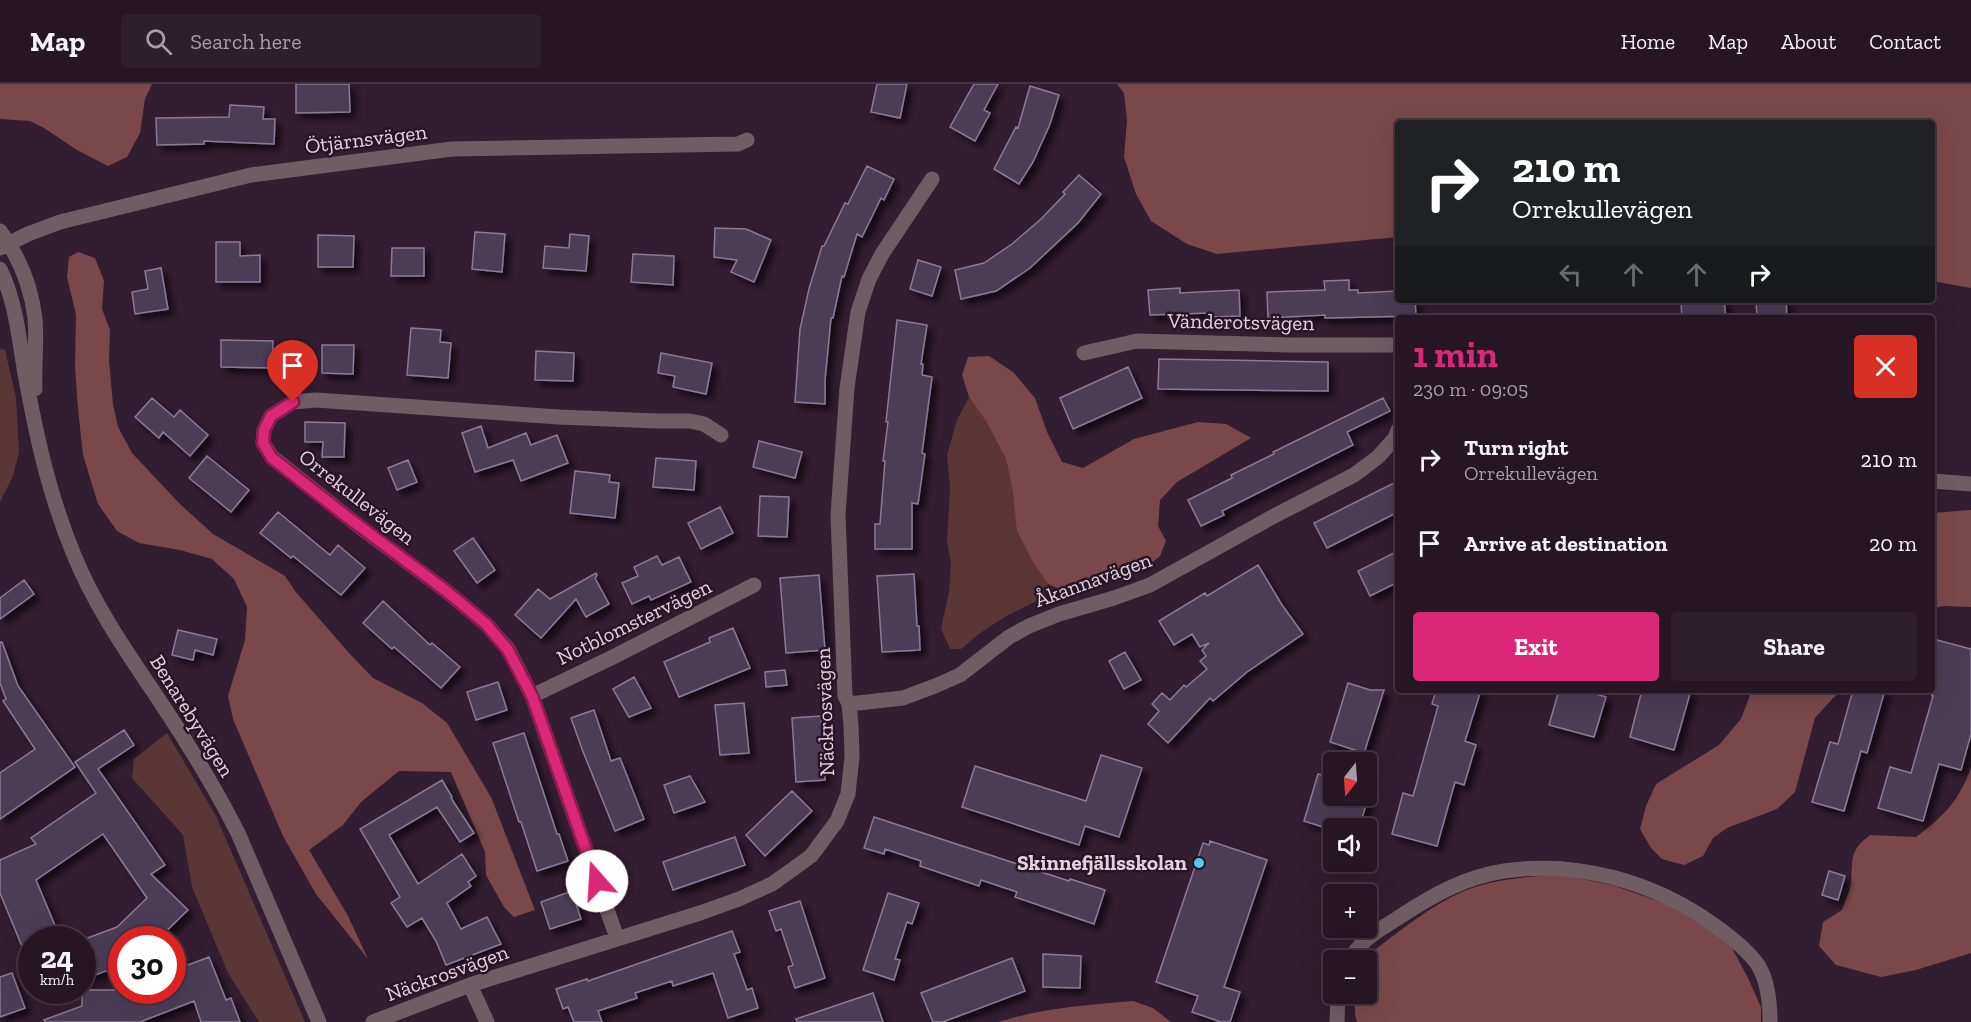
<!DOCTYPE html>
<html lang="en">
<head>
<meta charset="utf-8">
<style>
  :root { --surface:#261624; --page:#2e1f2c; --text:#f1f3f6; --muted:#a49fa6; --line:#423541; --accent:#db2777 }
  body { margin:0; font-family:"Zilla Slab",serif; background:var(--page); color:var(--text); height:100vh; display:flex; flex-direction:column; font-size:22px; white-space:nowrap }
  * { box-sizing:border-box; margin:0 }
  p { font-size:20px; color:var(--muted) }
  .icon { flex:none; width:33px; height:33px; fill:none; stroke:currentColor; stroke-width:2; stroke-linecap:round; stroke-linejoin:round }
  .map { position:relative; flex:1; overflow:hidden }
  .side { position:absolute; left:1395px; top:231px; width:540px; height:378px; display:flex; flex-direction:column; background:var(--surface); border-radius:6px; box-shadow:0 6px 24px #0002,0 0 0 2px var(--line) }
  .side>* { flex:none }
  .banner { position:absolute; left:1395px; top:36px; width:540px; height:183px; border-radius:6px; box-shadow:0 6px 24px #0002,0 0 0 2px var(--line); background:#202124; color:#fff; overflow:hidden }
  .needle { width:39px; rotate:197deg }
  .tools { position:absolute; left:1323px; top:668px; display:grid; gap:12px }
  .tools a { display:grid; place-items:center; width:54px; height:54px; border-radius:6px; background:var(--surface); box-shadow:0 6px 24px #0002,0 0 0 2px var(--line); font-size:30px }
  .speed { position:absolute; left:18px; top:842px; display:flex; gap:12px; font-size:30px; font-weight:700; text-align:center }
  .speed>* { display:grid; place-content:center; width:78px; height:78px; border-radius:50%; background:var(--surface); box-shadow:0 6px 24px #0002,0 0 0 2px var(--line); line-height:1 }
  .speed small { font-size:15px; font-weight:400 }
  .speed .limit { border:9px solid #d22; background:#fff; color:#111 }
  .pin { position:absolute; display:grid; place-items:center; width:51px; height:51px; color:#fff; margin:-62px -26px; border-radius:50% 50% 50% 0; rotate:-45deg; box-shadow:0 0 6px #0007 }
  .pin .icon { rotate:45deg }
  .me { position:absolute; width:66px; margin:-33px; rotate:341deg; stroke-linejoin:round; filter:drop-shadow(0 0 4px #0008) }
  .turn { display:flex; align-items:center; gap:21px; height:126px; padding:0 18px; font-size:27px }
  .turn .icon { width:78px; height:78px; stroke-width:2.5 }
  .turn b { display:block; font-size:42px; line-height:51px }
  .lanes { display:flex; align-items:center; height:57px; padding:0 18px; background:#0003; justify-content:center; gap:30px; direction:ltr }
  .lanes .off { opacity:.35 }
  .round { display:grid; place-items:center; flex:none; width:63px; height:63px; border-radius:6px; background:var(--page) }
  .headline { display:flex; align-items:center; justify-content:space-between; height:102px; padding:0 18px }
  h1 { font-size:36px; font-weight:800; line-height:45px; color:var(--accent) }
  .cta { display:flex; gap:12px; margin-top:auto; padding:12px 18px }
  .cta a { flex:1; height:69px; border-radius:6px; background:var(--accent); color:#fff; font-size:24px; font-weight:800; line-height:69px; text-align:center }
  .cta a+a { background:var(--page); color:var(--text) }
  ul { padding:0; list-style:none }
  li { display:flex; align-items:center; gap:18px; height:84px; padding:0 18px }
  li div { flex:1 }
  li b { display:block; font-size:22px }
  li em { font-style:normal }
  header { display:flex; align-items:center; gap:36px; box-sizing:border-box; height:84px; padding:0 30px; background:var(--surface); border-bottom:2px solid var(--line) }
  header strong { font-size:28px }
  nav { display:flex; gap:33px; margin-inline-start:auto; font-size:21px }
  .search { width:420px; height:54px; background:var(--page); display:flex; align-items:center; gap:15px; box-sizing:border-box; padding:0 21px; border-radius:6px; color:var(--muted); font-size:22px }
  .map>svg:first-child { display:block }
  .green { fill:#5a3637 }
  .forest { fill:#7a484b }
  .building { fill:#4b3d57; stroke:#8a7a97; stroke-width:1.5; filter:url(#shadow) }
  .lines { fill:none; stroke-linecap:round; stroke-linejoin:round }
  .minor { stroke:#715c64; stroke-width:15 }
  .route-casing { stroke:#8e194d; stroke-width:15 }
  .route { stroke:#db2777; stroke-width:10 }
  .poi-dot { fill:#5bc7e7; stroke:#291426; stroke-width:2 }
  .labels { text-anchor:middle; stroke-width:5; stroke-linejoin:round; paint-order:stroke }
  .street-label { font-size:21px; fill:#e1d2de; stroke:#291426 }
  .poi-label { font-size:21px; font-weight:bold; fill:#e1d2de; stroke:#291426; text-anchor:end }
</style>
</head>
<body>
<header>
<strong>Map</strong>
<div class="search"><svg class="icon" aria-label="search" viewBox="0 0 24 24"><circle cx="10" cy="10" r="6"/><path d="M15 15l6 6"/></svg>Search here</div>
<nav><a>Home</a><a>Map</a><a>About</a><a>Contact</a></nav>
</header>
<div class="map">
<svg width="1971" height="938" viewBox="0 0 1971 938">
  <defs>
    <filter id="shadow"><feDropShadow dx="5.5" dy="5.5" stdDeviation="3" flood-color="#0009"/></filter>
  </defs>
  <rect width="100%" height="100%" fill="#331d30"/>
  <path class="green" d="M0,265L5,266L16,314L19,368L13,392L0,418Z
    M969,313L987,339L1006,375L1013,409L1034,480L1048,500L1045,513L1008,531L980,549L961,565H950L941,545L949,508L951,480L947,456L950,404L947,371L957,336Z
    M167,649L216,732L305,938H259L228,889L192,803L183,751L132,694L134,675Z"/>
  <path class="forest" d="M0,0H152L145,15L140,49L127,73L108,82L77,66L44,44L30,37L0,35Z
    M1117,0H1971V204L1932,197V39H1398V153L1217,170L1187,160L1151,137L1136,110L1124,73L1127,36L1124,9Z
    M78,168L95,174L104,197L102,225L110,246L109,277L113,320L118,343L132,369L180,420L213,450L285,492L295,507L349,569L373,594L422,619L447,639L491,713L535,826L514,833L504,823L486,791L485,768L451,688L399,687L361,718L343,741L309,766L348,832L368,875L316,810L283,752L233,635L228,612L245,556L247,523L234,495L212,475L180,466L139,459L117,447L98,420L83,371L78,325L75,283L76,231L67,193L69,173Z
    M989,272L1013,288L1035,314L1047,348L1062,378L1083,384L1134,355L1198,338L1226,340L1251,354L1177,398L1160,416L1158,442L1166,457L1160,472L1143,486L1117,492L1087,503L1064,507L1048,500L1034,480L1017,447L1013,409L1006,375L987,339L969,313L962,291L968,273Z
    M1971,426V523L1944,522L1932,524V429Z
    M1752,606H1843L1833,614L1815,634L1795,708L1777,725L1727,744L1713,754L1703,772L1684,781L1662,775L1651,764L1640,745L1646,722L1656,700L1719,661L1741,635Z
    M1971,683V869L1916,886L1881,893L1836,881L1819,862L1823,838L1842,826C1845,817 1850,807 1851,798C1853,774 1849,767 1870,751L1916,753C1943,733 1960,716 1971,683Z
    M1560,790L1615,802L1666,820L1712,847L1732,864L1748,894L1761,923V938H1357L1355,931V909H1366V876H1365L1367,872C1397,849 1437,816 1472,804C1500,794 1530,793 1560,790Z
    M1133,917L1153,924L1171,938H998C1042,924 1088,921 1133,917Z"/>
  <path class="building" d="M296,0H349L350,28L296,29Z
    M877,0H907L900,34L871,28Z
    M974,0H998L984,26L990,29L975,57L950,43Z
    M1030,2L1059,11L1050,40L1033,78L1019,100L994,85L1016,43L1018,44Z
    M230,21L264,23L263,35H275L274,60L204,57V60L157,61L156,34L229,33Z
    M867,82L894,95L884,116L881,114L862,153L857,150L844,193L842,192L833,234H831L825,296V320L795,318L800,245L809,205L822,162H824L845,119L848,120Z
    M1079,91L1101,110L1078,139L1030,184L996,207L961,215L955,186L984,179L1012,160L1041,135L1065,110L1063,108Z
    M715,144L746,145L771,156L754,198L731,188L737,176L714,173Z
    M475,148L505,150L502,188L472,185Z
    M570,150L589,152L586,187L543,184L545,162L569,164Z
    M318,151L354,152L353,183H318Z
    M216,158H240V172L260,171V198H216Z
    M392,164H424V192H391Z
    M633,170L674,172L673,201L631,198Z
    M918,176L941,183L932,212L910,205Z
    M161,184L168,225L135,230L132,208L148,205L145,187Z
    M1349,196V206H1358V209L1398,207V216H1415L1416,232L1325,234V231L1268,234L1267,208L1325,206L1324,197Z
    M1180,204V209L1239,206L1240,232L1209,233V229L1150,231L1148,206Z
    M1724,216L1726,234H1682L1681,219Z
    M1756,216H1786L1787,234H1757Z
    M897,236L927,241L921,280H923L922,291L932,293L922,369L925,370L918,420L912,419V465H875V440H880L885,377H883L888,338H886Z
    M411,244L441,246L440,258L451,259L448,294L407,291Z
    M221,256L273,257L272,284L221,283Z
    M322,261H354L353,290L322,289Z
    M536,267L574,269L573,297L535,296Z
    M661,269L712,279L706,310L673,303L675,292L658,289Z
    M1159,275L1328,278V307L1158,305Z
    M1128,283L1142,314L1073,345L1060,314Z
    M152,314L174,333L180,326L208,351L190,372L163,348L159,354L135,333Z
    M1383,314L1390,327L1347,348L1353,361L1222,427L1224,431L1201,442L1188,416L1232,394L1231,391L1274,370L1273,368Z
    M305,338L345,339L344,373H322L323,358H305Z
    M481,342L488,364L526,349L531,361L557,351L568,379L521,397L513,376L475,388L462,349Z
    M759,357L802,368L795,394L753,383Z
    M207,372L249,406L231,428L189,394Z
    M656,374L696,377L694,406L653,403Z
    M408,376L417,398L397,406L388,384Z
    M575,387L610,391L609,398L619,399L615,434L570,429Z
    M1398,397V428L1327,464L1314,439Z
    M760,412L789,413L787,453L758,452Z
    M720,423L733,449L701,465L688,439Z
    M278,428L330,471L338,461L365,484L341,511L293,472L291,474L260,449Z
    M473,454L495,486L477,499L454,467Z
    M1398,467V498L1370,512L1358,487Z
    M657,472L662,481L679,473L691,498L651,516L649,512L632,520L622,499L638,492L634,483Z
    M1258,481L1282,521L1303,550L1247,588L1213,617L1210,614L1168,659L1148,640L1159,627L1152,620L1162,609L1170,616L1184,601L1186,603L1207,585L1200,577L1206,572L1202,566L1209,559L1200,563L1192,550L1174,561L1159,537L1205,509L1207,512Z
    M596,489L597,491L595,494L609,520L586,533L576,515L541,554L515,531L538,505L550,515Z
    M914,490L917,542H919L920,566L882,568L877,492Z
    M819,491L825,566L786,569L780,494Z
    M24,496L34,510L0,535V514Z
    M383,517L430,561L432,559L460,583L441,604L394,563L392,565L363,539Z
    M733,544L750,584L679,613L664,578L710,558L709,554Z
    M178,546L217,555L213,571L195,566L193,576L172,571Z
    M1937,556L1971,565V650L1961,686L1939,680L1923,737L1878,724L1890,683L1911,689L1933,612H1932V572Z
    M0,558H2L18,602L75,683L0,735V689L35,665L3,617L6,615L0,599Z
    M1125,568L1141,596L1124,605L1109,577Z
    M785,586L787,601L766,603L765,588Z
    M634,593L651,624L629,633L613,605Z
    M498,598L507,626L476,636L467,608Z
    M1348,599L1370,606H1384L1364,669L1330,658Z
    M1436,606H1481L1465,657L1476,661L1464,701L1455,698L1437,762L1392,750L1403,709L1413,712L1438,622L1432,620Z
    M1559,606H1583L1606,613L1594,653L1549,641Z
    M1642,606H1691L1674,666L1630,653Z
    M1853,606H1885L1867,669L1861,667L1844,727L1812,718L1830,658L1838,660Z
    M744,619L749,669L720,671L715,621Z
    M594,626L611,677L620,674L644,735L615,747L582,665L571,634Z
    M821,632L825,696L796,698L792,634Z
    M124,646L134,661L98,685L165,781L151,790L188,826L158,855H122V881L82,896V856L117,843L147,814L103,750L36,796L59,851L49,855H32L31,884L0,809V776L36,760L31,754L96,709L75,678Z
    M524,649L557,750H559L568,777L537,787L521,738H519L493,659Z
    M1101,671L1142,684L1119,753L1085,742L1079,761L962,723L975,682L1086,717Z
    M1318,690L1334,694V711H1369L1359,744H1326L1304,737Z
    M690,692L705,718L674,729L664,701Z
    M442,696L452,713L451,714L474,749L460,758L437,723L389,751L418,800L462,770L476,792L468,798L471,802L447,819L461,845L487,833L501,860L446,881L436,857L422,834L407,843L391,819L400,813L360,745Z
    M792,707L812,727L765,772L746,751Z
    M874,733L1069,797L1070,795L1105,806L1094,840L1015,813L1017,808L981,796L979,802L920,782L921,777L885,765L884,770L864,764Z
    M735,753L745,781L673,806L663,778Z
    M1210,757L1267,776L1224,903L1240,908L1230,938H1221L1192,928L1198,912L1156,898L1203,759L1209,761Z
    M1829,787L1845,792L1838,816L1822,811Z
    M572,807L581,835L550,845L541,818Z
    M888,809L919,819L912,840L907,838L895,875L900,876L894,896L863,886Z
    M800,817L825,894L795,904L788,883L793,881L781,845L776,847L769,827Z
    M732,847L740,868L734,870L747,906L752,904L758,924L728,934L713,889L673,902L672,897L635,909L637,914L598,927L602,938H574L568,923L563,925L556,905L587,895L588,897Z
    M1043,870L1081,872L1080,904L1043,903Z
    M209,873L226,916L231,914L240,938H201L194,917L140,938H45L44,936L82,922V906H172V887Z
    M1012,874L1025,907L943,938H933L921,909Z
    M12,889L25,924L0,933V893Z
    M873,909L883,938H797L796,935Z"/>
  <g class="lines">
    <path class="minor" d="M0,147C19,172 31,203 35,234C37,258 34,281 35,305
      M0,164L28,150L60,138L251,91L452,65L738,60L747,56
      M0,185C17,220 19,258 26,295C37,356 50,413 74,471C96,525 129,571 161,619C189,661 215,704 238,749L319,938
      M1084,269L1137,257L1288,261H1398
      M1932,397L1971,400
      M532,612L613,573L754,501
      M849,620L903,614L935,602L960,591L1009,553L1029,542L1059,530L1114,514L1150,501L1274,432L1354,391L1378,373L1395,354L1398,346
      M617,854L532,612L508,565L486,540L445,506L364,446L272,373L263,359L264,346L271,332L293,318L316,316L559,333L657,337H690L704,340L721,351
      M1350,876C1360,855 1383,844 1401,832C1433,811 1465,793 1504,787C1578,776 1654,798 1714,841C1729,852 1747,865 1758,881C1768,897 1770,920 1770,938
      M470,901L487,938
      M373,938L470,901L700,829L739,815L772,800L811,772L837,737L848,710L852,673L851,641L849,620L845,612L838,431L847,304L858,228L869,195L882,170L932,95
      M1337,938L1338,909"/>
  </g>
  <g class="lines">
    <defs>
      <path id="route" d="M293,318L271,332L264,346L263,359L272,374L346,432L445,506L486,540L508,566L532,612L597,797"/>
    </defs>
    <use href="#route" class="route-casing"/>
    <use href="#route" class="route"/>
  </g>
  <circle class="poi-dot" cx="1199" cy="779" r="6"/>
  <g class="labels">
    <g class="street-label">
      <text transform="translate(366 55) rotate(-7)" y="7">Ötjärnsvägen</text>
      <text transform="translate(1241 238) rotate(1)" y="7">Vänderotsvägen</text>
      <text transform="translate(357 413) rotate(38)" y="7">Orrekullevägen</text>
      <text transform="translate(1093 496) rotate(-20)" y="7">Åkannavägen</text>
      <text transform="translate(634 538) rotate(-26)" y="7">Notblomstervägen</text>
      <text transform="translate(825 628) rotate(-92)" y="7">Näckrosvägen</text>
      <text transform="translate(192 632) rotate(58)" y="7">Benarebyvägen</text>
      <text transform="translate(447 889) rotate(-20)" y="7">Näckrosvägen</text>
    </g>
    <g class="poi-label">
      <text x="1187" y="786">Skinnefjällsskolan</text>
    </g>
  </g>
</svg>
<div class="tools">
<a><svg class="needle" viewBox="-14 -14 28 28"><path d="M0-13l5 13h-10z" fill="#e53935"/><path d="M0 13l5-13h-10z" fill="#a49fa6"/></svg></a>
<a><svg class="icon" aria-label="sound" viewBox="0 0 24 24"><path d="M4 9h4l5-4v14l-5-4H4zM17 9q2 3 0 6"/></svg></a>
<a>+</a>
<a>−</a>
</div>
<div class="speed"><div>24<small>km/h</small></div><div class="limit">30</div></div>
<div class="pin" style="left:293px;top:318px;background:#d93025"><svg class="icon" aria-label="arrive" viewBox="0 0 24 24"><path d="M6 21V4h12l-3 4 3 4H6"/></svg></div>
<svg class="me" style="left:597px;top:797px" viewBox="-20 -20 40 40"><circle r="19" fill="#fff"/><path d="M0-13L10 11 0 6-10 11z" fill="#db2777"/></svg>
<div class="banner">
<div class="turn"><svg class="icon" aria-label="right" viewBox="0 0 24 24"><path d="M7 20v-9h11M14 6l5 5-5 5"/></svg><div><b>210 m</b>Orrekullevägen</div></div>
<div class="lanes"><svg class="icon off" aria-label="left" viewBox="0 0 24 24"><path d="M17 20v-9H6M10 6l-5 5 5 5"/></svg><svg class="icon off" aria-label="ahead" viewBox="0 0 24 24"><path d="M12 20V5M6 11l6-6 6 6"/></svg><svg class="icon off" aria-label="ahead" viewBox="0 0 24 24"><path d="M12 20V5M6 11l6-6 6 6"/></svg><svg class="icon" aria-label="right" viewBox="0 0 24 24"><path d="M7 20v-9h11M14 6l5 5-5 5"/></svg></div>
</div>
<section class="side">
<div class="headline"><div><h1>1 min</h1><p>230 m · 09:05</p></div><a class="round" style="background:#d93025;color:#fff"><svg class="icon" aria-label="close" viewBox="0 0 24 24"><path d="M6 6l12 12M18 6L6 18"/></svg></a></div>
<ul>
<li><svg class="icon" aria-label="right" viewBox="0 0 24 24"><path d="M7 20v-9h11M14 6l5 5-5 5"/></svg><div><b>Turn right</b><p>Orrekullevägen</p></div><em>210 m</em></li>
<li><svg class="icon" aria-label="arrive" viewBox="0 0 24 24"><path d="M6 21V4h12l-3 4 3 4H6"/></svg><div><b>Arrive at destination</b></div><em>20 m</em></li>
</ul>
<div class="cta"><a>Exit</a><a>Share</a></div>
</section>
</div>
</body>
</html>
